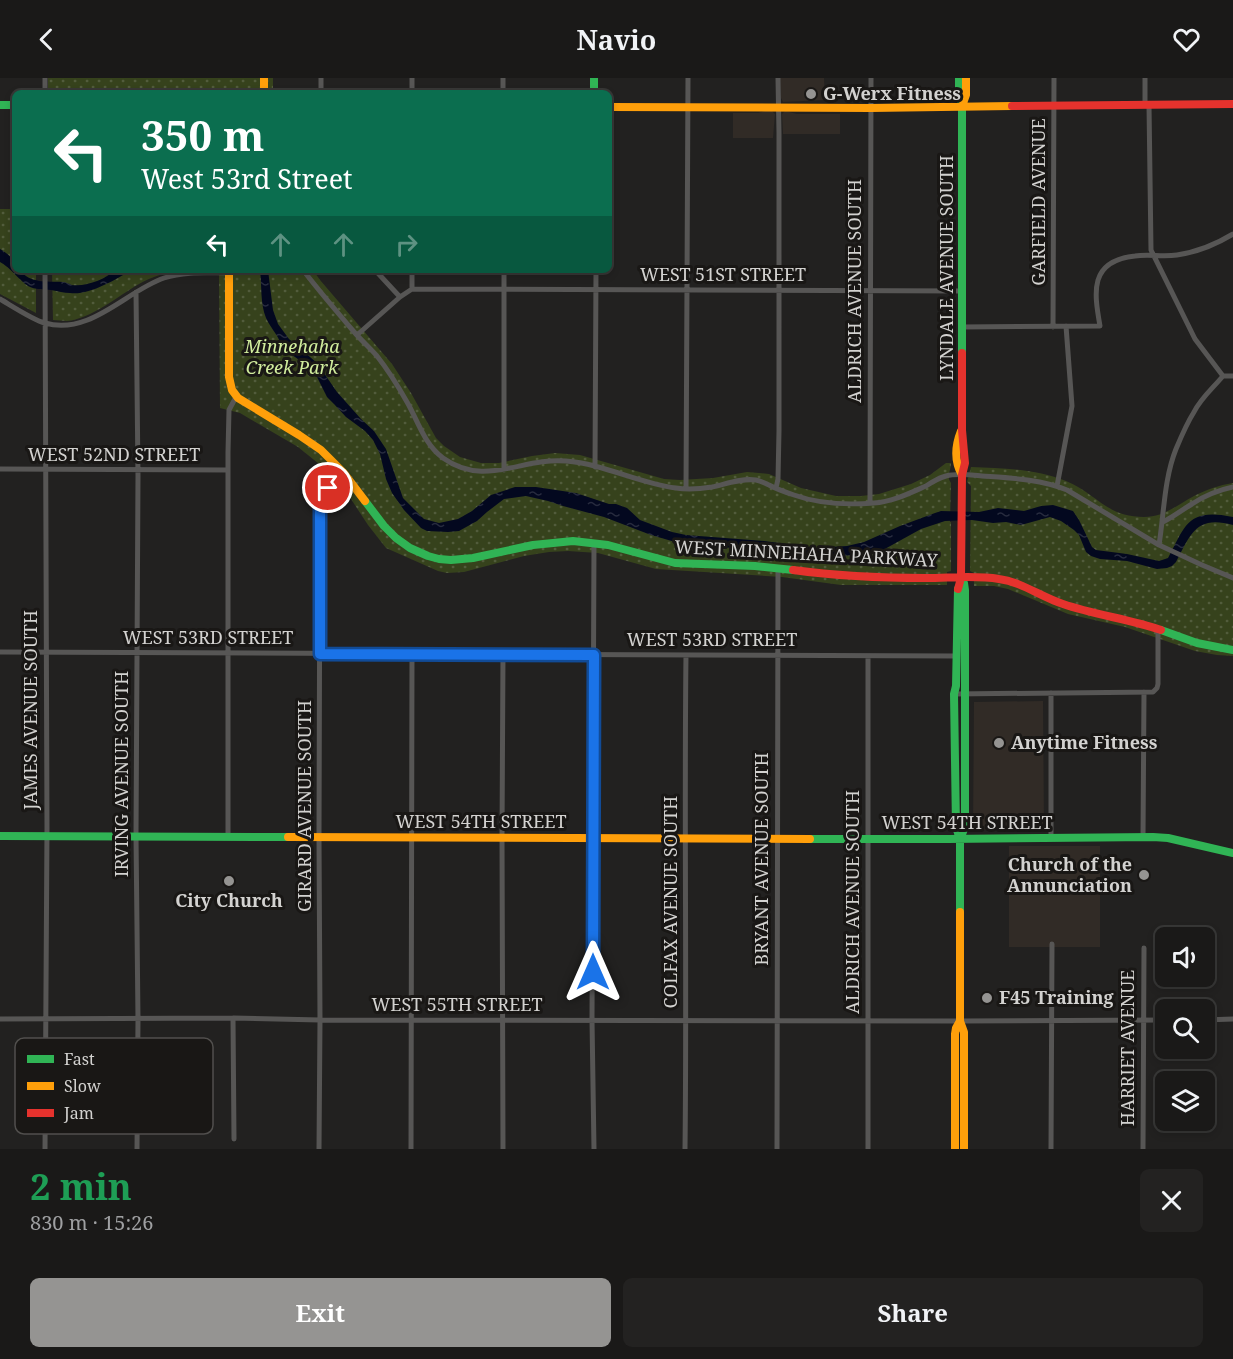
<!DOCTYPE html>
<html lang="en">
<head>
<meta charset="utf-8">
<style>
  :root { --surface:#1a1918; --page:#232221; --text:#f1f3f6; --muted:#9fa0a2; --line:#383837; --accent:#959492 }
  body { margin:0; font-family:"Noto Serif",serif; background:var(--page); color:var(--text); height:100vh; display:flex; flex-direction:column; font-size:22px; white-space:nowrap }
  * { box-sizing:border-box; margin:0 }
  p { font-size:20px; color:var(--muted) }
  .icon { flex:none; width:33px; height:33px; fill:none; stroke:currentColor; stroke-width:2; stroke-linecap:round; stroke-linejoin:round }
  .map { position:relative; height:1071px; overflow:hidden }
  .drawer { display:flex; flex-direction:column; background:var(--surface); flex:1 }
  .drawer>* { flex:none }
  .top-card { position:absolute; left:12px; top:12px; width:600px; height:183px; border-radius:9px; box-shadow:0 3px 9px #0003,0 0 0 2px var(--line); background:#0b6e4f; color:#fff; overflow:hidden }
  .buttons { position:absolute; left:1155px; top:849px; display:grid; gap:12px }
  .buttons a { display:grid; place-items:center; width:60px; height:60px; border-radius:9px; background:var(--surface); box-shadow:0 3px 9px #0003,0 0 0 2px var(--line); font-size:30px }
  .pin { position:absolute; display:grid; place-items:center; width:51px; height:51px; color:#fff; margin:-26px; border:3px solid #fff; border-radius:50%; box-shadow:0 2px 6px #0007 }
  .me { position:absolute; width:66px; margin:-33px; rotate:0deg; stroke-linejoin:round; filter:drop-shadow(0 0 4px #0008) }
  .turn { display:flex; align-items:center; gap:21px; height:126px; padding:0 30px; font-size:27px }
  .turn .icon { width:78px; height:78px; stroke-width:2.5 }
  .turn b { display:block; font-size:42px; line-height:51px }
  .lanes { display:flex; align-items:center; height:57px; padding:0 30px; background:#0003; justify-content:center; gap:30px; direction:ltr }
  .lanes .off { opacity:.35 }
  .round { display:grid; place-items:center; flex:none; width:63px; height:63px; border-radius:9px; background:var(--page) }
  .headline { display:flex; align-items:center; justify-content:space-between; height:102px; padding:0 30px }
  h1 { font-size:36px; font-weight:700; line-height:45px; color:#1e9e55 }
  .button { display:flex; gap:12px; margin-top:auto; padding:12px 30px }
  .button a { flex:1; height:69px; border-radius:9px; background:var(--accent); color:#fff; font-size:24px; font-weight:700; line-height:69px; text-align:center }
  .button a+a { background:var(--page); color:var(--text) }
  header { display:flex; justify-content:space-between; align-items:center; height:78px; padding:0 30px; background:var(--surface); font-size:27px; font-weight:700 }
  .map>svg:first-child { display:block }
  .built { fill:#312b26 }
  .park { fill:url(#park-dots) }
  .water { fill:url(#water-ripples) }
  .lines { fill:none; stroke-linecap:round; stroke-linejoin:round }
  .street { stroke:#575655; stroke-width:5 }
  .fast { stroke:#30b455; stroke-width:8 }
  .slow { stroke:#ff9f0a; stroke-width:8 }
  .jam { stroke:#e5322d; stroke-width:8 }
  .route-casing { stroke:#114b97; stroke-width:15 }
  .route { stroke:#1a73e8; stroke-width:10 }
  .poi-dot { fill:#959492; stroke:#191715; stroke-width:2 }
  .labels { text-anchor:middle; stroke-width:6; stroke-linejoin:round; paint-order:stroke }
  .poi-label { font-size:18px; font-weight:bold; fill:#d3d2d0; stroke:#191715; text-anchor:start }
  .street-label { font-size:18px; fill:#d3d2d0; stroke:#191715 }
  .park-label { font-size:18px; font-style:italic; fill:#d1ed9d; stroke:#191715 }
  .key { fill:#191715; stroke:#514f4d; stroke-width:1.5 }
  .key-label { font-size:16px; fill:#d3d2d0 }
</style>
</head>
<body>
<header><svg class="icon" aria-label="back" viewBox="0 0 24 24"><path d="M15 5l-7 7 7 7"/></svg>Navio<svg class="icon" aria-label="heart" viewBox="0 0 24 24"><path d="M12 20l-8-8c-3-5 5-10 8-4 3-6 11-1 8 4z"/></svg></header>
<div class="map">
<svg width="1233" height="1071" viewBox="0 0 1233 1071">
  <defs>
    <pattern id="park-dots" width="8" height="8" patternUnits="userSpaceOnUse" patternTransform="scale(1.5)"><rect width="8" height="8" fill="#36421c"/><path d="M2 2h.1M6 6h.1" fill="none" stroke="#525c3c" stroke-width="1.8" stroke-linecap="round"/></pattern>
    <pattern id="water-ripples" width="26" height="14" patternUnits="userSpaceOnUse" patternTransform="scale(1.5)"><rect width="26" height="14" fill="#03081f"/><path d="M2 4q2-2 4 0t4 0M15 11q2-2 4 0t4 0" fill="none" stroke="#272b3e"/></pattern>
  </defs>
  <rect width="100%" height="100%" fill="#222120"/>
  <path class="built" d="M780,0H824L825,22L783,24L781,20Z
    M765,33H772L775,36L773,60H733V35H758Z
    M785,33L797,36H840V56H783L782,36Z
    M1043,623L1044,751L973,752L974,624Z
    M1009,768H1100V869H1009Z"/>
  <path class="park" d="M48,0H273V15H48Z
    M0,131H15V192H36V235L0,216Z
    M52,192H179C165,195 151,199 139,206C118,218 91,241 67,243C62,243 57,242 53,242Z
    M219,192H313L320,202L392,286L411,315L436,360L444,368L460,379L481,385H499L532,378L555,375L580,377L664,401L680,402L713,400L747,394L759,395L769,396L801,410L836,418H861L879,416L911,406L930,397L946,385H951C951,393 946,398 951,405L950,444H951V493L947,494V507H841L782,499L656,491L598,475L568,473L549,474L524,478L464,494L447,495L438,493L386,470L368,447L347,415L334,398L298,369L240,335L220,330Z
    M971,389C1002,390 1036,391 1066,403C1096,415 1106,439 1144,439C1164,439 1177,427 1194,418C1206,412 1219,407 1233,405V578L1217,577L1195,573L1125,549L1068,536L1008,511L994,508H974V495L970,493L971,408L967,404Z"/>
  <path class="water" d="M0,171C9,177 15,180 15,192H19C32,206 45,203 63,204C66,204 69,206 72,207C86,209 106,201 115,192H131C116,202 87,218 70,215C64,215 58,213 51,212C44,211 35,212 28,208C18,201 10,189 0,184Z
    M260,192H268L273,232L278,246L289,261L317,285L337,314L361,341L374,353L386,371L403,420L424,441L439,445L458,441L472,433L491,417L515,409H536L576,415L609,426H616L627,430L640,442L672,454L686,457L764,463L816,470L847,468L864,464L900,448L935,435L941,433L979,434L998,430L1024,433L1041,428L1053,427L1073,433L1079,442L1092,469L1096,472L1127,476L1159,483L1168,480C1186,446 1188,430 1233,439V447C1196,437 1191,456 1176,484L1172,488L1167,490L1157,491L1127,483L1100,481L1091,478L1086,474L1079,457L1074,452L1061,443L1050,439L1021,447L1006,444L993,445L972,442L945,443L921,451L883,472L875,475L832,479H822L805,476L774,477L735,470L700,468L682,466L651,457L604,439L563,428L548,423L526,418L504,421L487,434L477,443L459,453L448,454L427,453L421,450L404,432L392,415L386,401L380,376L373,362L365,353L346,339L334,326L327,319L317,299L308,288L282,270C280,259 271,251 266,240C260,225 262,208 260,192Z"/>
  <g class="lines">
    <path class="street" d="M321,0V15
      M503,0V15
      M45,15V0
      M412,15V0
      M1145,27V0
      M1149,27L1151,172L1195,261L1223,298
      M45,192L47,750L45,1071
      M303,192C320,214 337,234 355,255C362,263 370,270 377,278C388,292 398,308 407,324C418,343 424,366 443,380C485,410 522,379 566,383C604,386 638,405 676,410C687,412 700,411 712,409C726,406 741,400 756,402C761,403 764,405 769,407C776,411 785,414 794,417C819,426 848,427 874,425C892,424 910,415 926,408C932,404 939,400 946,398C957,395 971,397 982,398C1010,400 1040,401 1067,412L1159,467L1202,487L1233,500
      M375,192L400,219
      M412,192V211
      M136,214L138,398L136,758L138,941L137,1071
      M0,221C12,228 33,242 45,245C90,258 126,213 164,200C185,193 207,195 229,195
      M962,249L1100,248C1094,214 1089,183 1135,178C1148,176 1163,179 1177,177C1198,174 1215,167 1233,156
      M1053,249L1054,0
      M357,257L400,219L412,211L962,213
      M1223,298H1233
      M595,389L596,192
      M0,391L228,392
      M504,392V192
      M1057,408L1072,328L1066,248
      M776,410L778,401L779,353V55L778,0
      M686,411L688,0
      M870,425L871,0
      M1163,444C1173,439 1182,432 1192,426C1204,418 1219,412 1233,409
      M1159,467C1164,436 1164,401 1176,371C1181,359 1187,345 1194,334C1201,320 1213,310 1223,298
      M0,574L956,578
      M503,576L502,759L503,1071
      M1051,615V759
      M954,616L1153,614L1157,610L1158,606V551
      M228,759V374L229,332L236,319
      M1143,759L1144,614
      M233,940L234,1061
      M0,941L233,940L320,942L960,943L1166,942
      M1204,942L1233,941
      M319,1071L320,942L319,759L320,424C325,411 334,405 345,397
      M411,1071L412,576
      M594,1071L592,942L594,465
      M685,1071C687,906 684,742 686,577
      M777,1071L778,490
      M868,1071V578
      M1051,1071L1052,866
      M1143,1071L1144,870"/>
    <path class="fast" d="M594,0V15
      M959,0V17L962,28V275
      M0,27H15
      M365,423L384,448L396,460L410,470L428,478L439,481L451,482L473,480L533,467L573,463L608,467L675,485L755,488L793,492
      M958,511L956,608L954,616L956,749L960,761
      M1161,552L1197,565L1233,572
      M0,758L288,759
      M810,761H948L1153,759L1168,760L1233,775
      M960,834V761L965,749V512L964,505L961,500"/>
    <path class="slow" d="M264,0V15
      M962,28L966,17V0
      M609,29L871,30L1012,28
      M229,192V299L232,312L238,320L299,357L321,372L343,394L365,423
      M961,353C955,368 954,383 962,397
      M288,759L810,761
      M960,834V943L964,954V1071
      M955,1071V956L956,950L960,943"/>
    <path class="jam" d="M1012,28L1233,26
      M793,492C837,498 881,500 926,500C950,500 975,497 999,501C1022,504 1041,519 1063,526C1095,537 1129,541 1161,552
      M958,511L961,500L962,397L965,385L962,352V275"/>
  </g>
  <g class="lines">
    <defs>
      <path id="route" d="M328,410L323,416L320,424V576L594,577L593,894"/>
    </defs>
    <use href="#route" class="route-casing"/>
    <use href="#route" class="route"/>
  </g>
  <g class="poi-dot">
    <circle cx="811" cy="16" r="6"/>
    <circle cx="999" cy="665" r="6"/>
    <circle cx="1144" cy="797" r="6"/>
    <circle cx="229" cy="803" r="6"/>
    <circle cx="987" cy="920" r="6"/>
  </g>
  <g class="labels">
    <g class="poi-label">
      <text x="823" y="22">G-Werx Fitness</text>
      <text x="1011" y="671">Anytime Fitness</text>
      <text x="1132" y="793" text-anchor="end">Church of the<tspan x="1132" dy="21">Annunciation</tspan></text>
      <text x="229" y="829" text-anchor="middle">City Church</text>
      <text x="999" y="926">F45 Training</text>
    </g>
    <g class="street-label">
      <text transform="translate(1039 124) rotate(-90)" y="6">GARFIELD AVENUE</text>
      <text transform="translate(947 190) rotate(-90)" y="6">LYNDALE AVENUE SOUTH</text>
      <text x="723" y="203">WEST 51ST STREET</text>
      <text transform="translate(855 213) rotate(-90)" y="6">ALDRICH AVENUE SOUTH</text>
      <text x="114" y="383">WEST 52ND STREET</text>
      <text transform="translate(806 476) rotate(3)" y="6">WEST MINNEHAHA PARKWAY</text>
      <text x="208" y="566">WEST 53RD STREET</text>
      <text x="712" y="568">WEST 53RD STREET</text>
      <text transform="translate(31 632) rotate(-90)" y="6">JAMES AVENUE SOUTH</text>
      <text transform="translate(122 696) rotate(-90)" y="6">IRVING AVENUE SOUTH</text>
      <text transform="translate(305 728) rotate(-90)" y="6">GIRARD AVENUE SOUTH</text>
      <text x="481" y="750">WEST 54TH STREET</text>
      <text x="967" y="751">WEST 54TH STREET</text>
      <text transform="translate(762 781) rotate(-90)" y="6">BRYANT AVENUE SOUTH</text>
      <text transform="translate(671 824) rotate(-90)" y="6">COLFAX AVENUE SOUTH</text>
      <text transform="translate(853 824) rotate(-90)" y="6">ALDRICH AVENUE SOUTH</text>
      <text x="457" y="933">WEST 55TH STREET</text>
      <text transform="translate(1128 970) rotate(-90)" y="6">HARRIET AVENUE</text>
    </g>
    <g class="park-label">
      <text x="292" y="275">Minnehaha<tspan x="292" dy="21">Creek Park</tspan></text>
    </g>
  </g>
  <rect x="15" y="960" width="198" height="96" rx="9" class="key"/>
  <rect x="27" y="977" width="27" height="8" fill="#30b455"/>
  <rect x="27" y="1004" width="27" height="8" fill="#ff9f0a"/>
  <rect x="27" y="1031" width="27" height="8" fill="#e5322d"/>
  <g class="key-label">
    <text x="64" y="987">Fast</text>
    <text x="64" y="1014">Slow</text>
    <text x="64" y="1041">Jam</text>
  </g>
</svg>
<div class="buttons">
<a><svg class="icon" aria-label="sound" viewBox="0 0 24 24"><path d="M4 9h4l5-4v14l-5-4H4zM17 9q2 3 0 6"/></svg></a>
<a><svg class="icon" aria-label="search" viewBox="0 0 24 24"><circle cx="10" cy="10" r="6"/><path d="M15 15l6 6"/></svg></a>
<a><svg class="icon" aria-label="layers" viewBox="0 0 24 24"><path d="M12 4l9 5-9 5-9-5zM3 14l9 5 9-5"/></svg></a>
</div>
<div class="pin" style="left:328px;top:410px;background:#d93025"><svg class="icon" aria-label="arrive" viewBox="0 0 24 24"><path d="M6 21V4h12l-3 4 3 4H6"/></svg></div>
<svg class="me" style="left:593px;top:894px" viewBox="-20 -20 40 40"><path d="M0-17L14 15 0 8-14 15z" fill="#1a73e8" stroke="#fff" stroke-width="4"/></svg>
<div class="top-card">
<div class="turn"><svg class="icon" aria-label="left" viewBox="0 0 24 24"><path d="M17 20v-9H6M10 6l-5 5 5 5"/></svg><div><b>350 m</b>West 53rd Street</div></div>
<div class="lanes"><svg class="icon" aria-label="left" viewBox="0 0 24 24"><path d="M17 20v-9H6M10 6l-5 5 5 5"/></svg><svg class="icon off" aria-label="ahead" viewBox="0 0 24 24"><path d="M12 20V5M6 11l6-6 6 6"/></svg><svg class="icon off" aria-label="ahead" viewBox="0 0 24 24"><path d="M12 20V5M6 11l6-6 6 6"/></svg><svg class="icon off" aria-label="right" viewBox="0 0 24 24"><path d="M7 20v-9h11M14 6l5 5-5 5"/></svg></div>
</div>
</div>
<section class="drawer">
<div class="headline"><div><h1>2 min</h1><p>830 m · 15:26</p></div><a class="round"><svg class="icon" aria-label="close" viewBox="0 0 24 24"><path d="M6 6l12 12M18 6L6 18"/></svg></a></div>
<div class="button"><a>Exit</a><a>Share</a></div>
</section>
</body>
</html>
